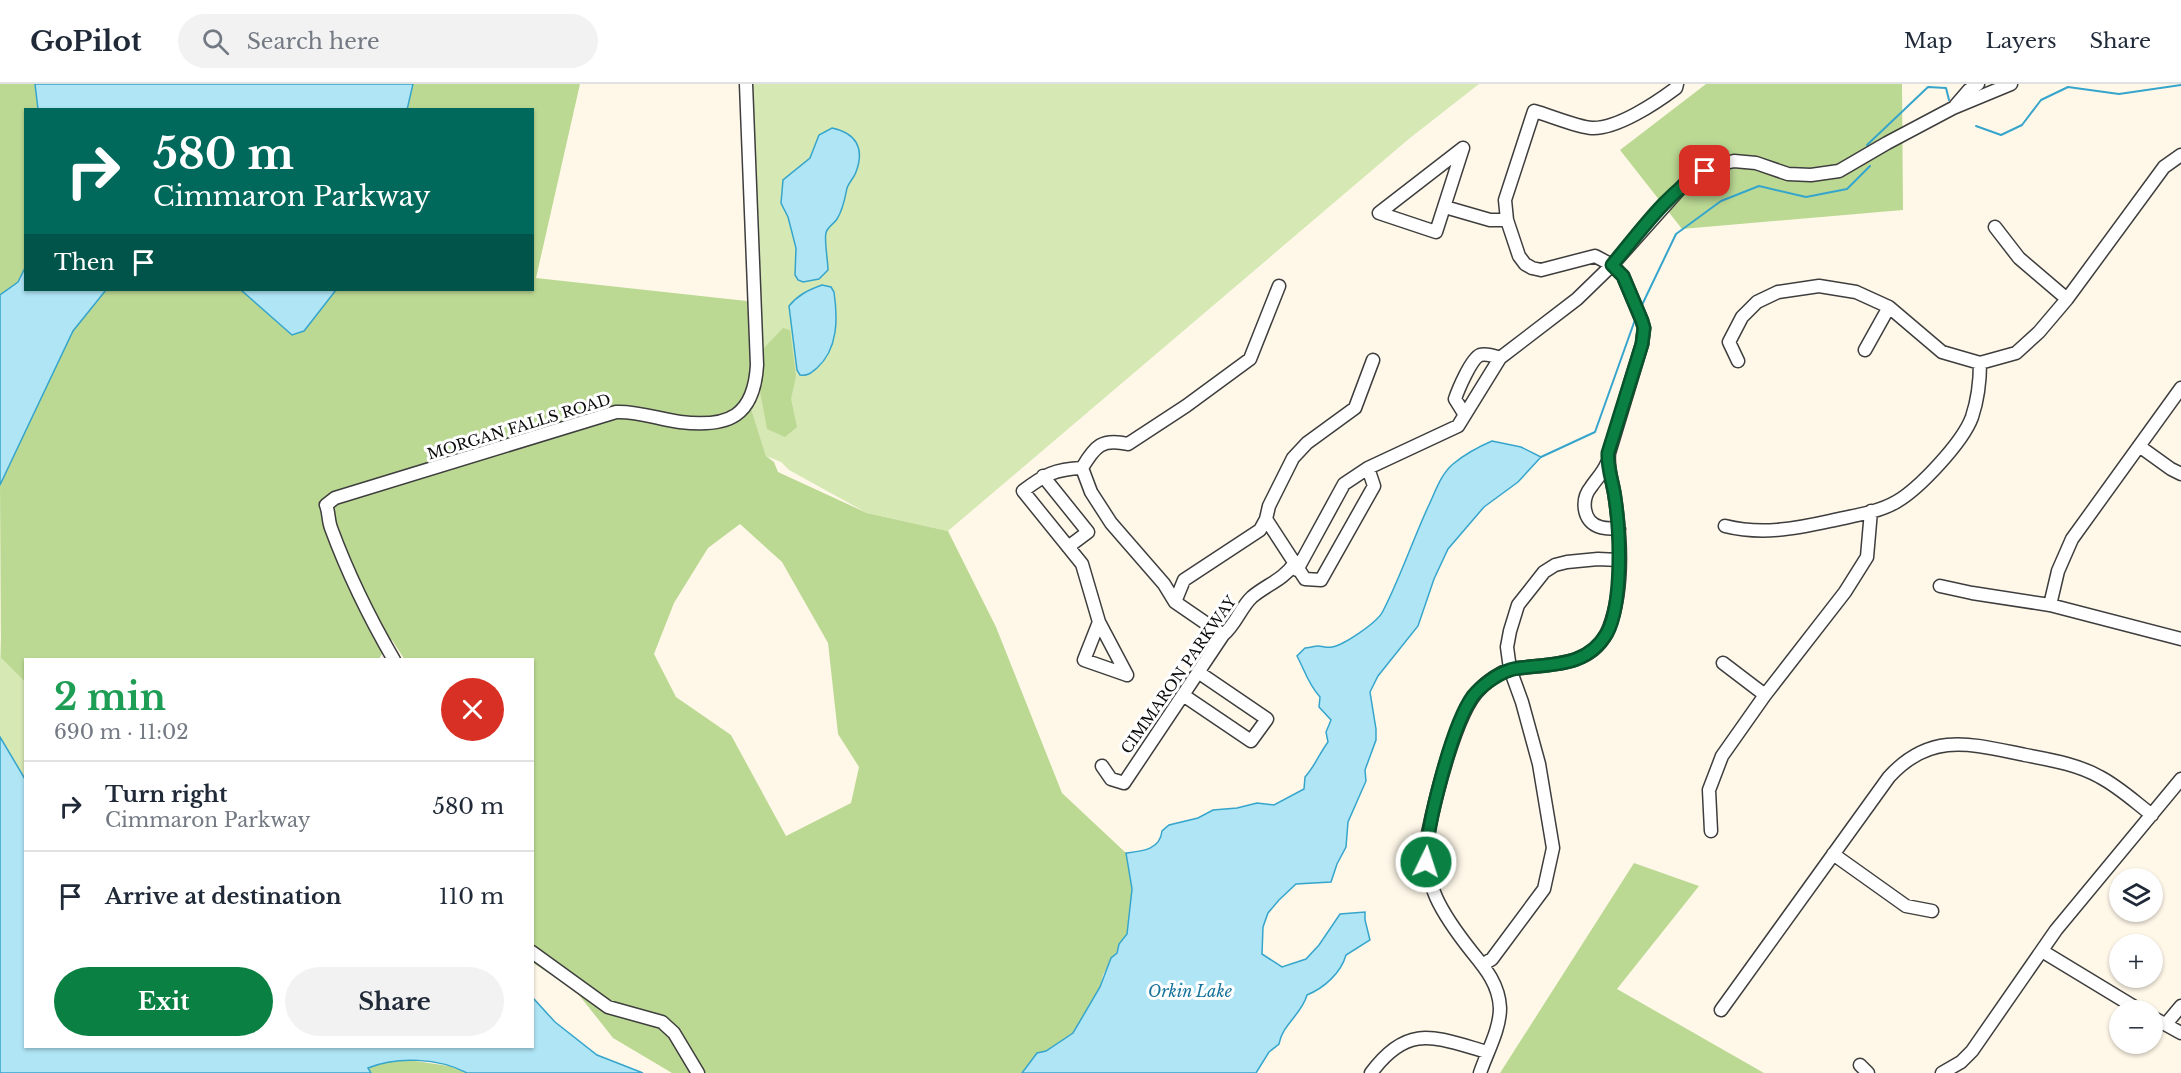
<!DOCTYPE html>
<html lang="en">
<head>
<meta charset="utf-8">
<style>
  :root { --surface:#fff; --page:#f2f2f3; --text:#1f2937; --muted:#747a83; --line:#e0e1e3; --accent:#0b8043 }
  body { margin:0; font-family:"Libre Baskerville",serif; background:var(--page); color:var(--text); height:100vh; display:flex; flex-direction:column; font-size:22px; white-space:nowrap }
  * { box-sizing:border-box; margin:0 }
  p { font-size:20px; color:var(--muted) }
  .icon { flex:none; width:33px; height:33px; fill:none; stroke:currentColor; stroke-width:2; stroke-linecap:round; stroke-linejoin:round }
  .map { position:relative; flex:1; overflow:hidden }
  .panel { position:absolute; left:24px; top:574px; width:510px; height:390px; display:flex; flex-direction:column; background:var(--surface); border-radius:0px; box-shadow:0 2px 4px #0004 }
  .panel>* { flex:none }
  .hud { position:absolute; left:24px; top:24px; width:510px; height:183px; border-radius:0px; box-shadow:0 2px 4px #0004; background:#00695c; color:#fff; overflow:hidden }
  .fabs { position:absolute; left:2109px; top:784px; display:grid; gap:12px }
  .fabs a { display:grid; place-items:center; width:54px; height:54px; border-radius:50%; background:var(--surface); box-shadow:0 2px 4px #0004; font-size:30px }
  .pin { position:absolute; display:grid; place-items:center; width:51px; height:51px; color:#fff; margin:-26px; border-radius:12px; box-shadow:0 3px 9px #0006 }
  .me { position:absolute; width:66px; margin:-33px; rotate:4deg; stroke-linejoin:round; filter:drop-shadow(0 0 4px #0008) }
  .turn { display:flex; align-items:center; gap:21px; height:126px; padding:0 30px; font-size:27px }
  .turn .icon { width:78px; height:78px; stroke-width:2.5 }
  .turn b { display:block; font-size:42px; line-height:51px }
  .then { display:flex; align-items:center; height:57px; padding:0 30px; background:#0003; gap:12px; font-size:22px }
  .round { display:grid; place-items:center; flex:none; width:63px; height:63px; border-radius:32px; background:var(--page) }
  .headline { display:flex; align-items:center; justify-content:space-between; height:102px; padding:0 30px }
  h1 { font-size:36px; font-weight:700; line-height:45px; color:#1e9e55 }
  .action { display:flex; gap:12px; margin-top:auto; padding:12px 30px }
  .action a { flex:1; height:69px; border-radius:36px; background:var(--accent); color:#fff; font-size:24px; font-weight:700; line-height:69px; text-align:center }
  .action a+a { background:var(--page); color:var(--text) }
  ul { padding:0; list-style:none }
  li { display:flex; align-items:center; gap:18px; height:90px; padding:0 30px; border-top:2px solid var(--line) }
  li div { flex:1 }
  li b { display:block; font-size:22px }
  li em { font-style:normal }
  header { display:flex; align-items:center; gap:36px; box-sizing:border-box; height:84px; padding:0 30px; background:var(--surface); border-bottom:2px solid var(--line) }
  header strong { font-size:28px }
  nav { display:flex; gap:33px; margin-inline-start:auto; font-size:21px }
  .search { width:420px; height:54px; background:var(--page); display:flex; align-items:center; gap:15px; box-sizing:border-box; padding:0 21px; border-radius:33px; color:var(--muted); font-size:22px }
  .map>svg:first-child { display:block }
  .green { fill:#d6e8b4 }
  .forest { fill:#bcd994; fill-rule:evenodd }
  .water { fill:#afe5f5; stroke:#36a5cc; stroke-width:1.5 }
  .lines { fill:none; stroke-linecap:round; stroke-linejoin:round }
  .stream { stroke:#36a5cc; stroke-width:2 }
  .minor-casing { stroke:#3e3e3e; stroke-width:15 }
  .minor { stroke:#fff; stroke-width:12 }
  .route-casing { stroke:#07532c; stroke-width:15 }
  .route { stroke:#0b8043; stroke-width:10 }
  .labels { text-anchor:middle; stroke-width:6; stroke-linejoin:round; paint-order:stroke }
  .street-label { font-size:15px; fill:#0b0b0b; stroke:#fff }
  .water-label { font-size:16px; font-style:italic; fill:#16739b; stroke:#fff }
</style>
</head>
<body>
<header>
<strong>GoPilot</strong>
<div class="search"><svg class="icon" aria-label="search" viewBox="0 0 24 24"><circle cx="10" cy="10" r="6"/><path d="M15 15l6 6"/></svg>Search here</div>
<nav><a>Map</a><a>Layers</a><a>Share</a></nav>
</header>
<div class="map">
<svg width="2181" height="989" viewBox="0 0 2181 989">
  <rect width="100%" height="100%" fill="#fff8e9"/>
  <path class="green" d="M750,0H1479L1410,54L948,447L867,429L789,386L781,378L766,372L749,318Z
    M0,554L1,574L25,598V695L0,653Z"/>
  <path class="forest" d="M0,0H35L38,25L26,26L25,184L18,198L0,211Z
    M402,0H580L536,194L756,218L749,318L766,372L774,378L778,388L867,429L948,447L996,543L1062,709L1126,769L1132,805L1127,850L1103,891L1100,903L1088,927L1073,949L1046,967L1037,970L1022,989H672L613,954L575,906L533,879L532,576H405L392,556L378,576H26L25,598L1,574L0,401L39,318L76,206H532V26L401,25ZM740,440L782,478L828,559L838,650L859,683L851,719L786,752L731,651L676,613L654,570L674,519L708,464Z
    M1706,0H1902L1903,126L1682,145L1620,66Z
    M783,244L790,246L796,292L791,315L797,343L785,353L767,345L759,302L761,267Z
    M1634,779L1699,802L1617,905L1764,989H1500Z
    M409,976L449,982L467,989H371L368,986V984L389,977Z"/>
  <path class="water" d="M35,0H413L407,26L38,25Z
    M832,44C856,49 865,64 856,88C854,94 849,98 847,104C845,114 843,126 837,135C834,140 827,143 826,149C824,155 828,177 828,186L819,195L803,198L798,196L795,191L796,164L788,133L781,119L783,96L810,74L819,51Z
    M25,184L26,206H106L73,247L0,401V211L18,198Z
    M822,201L831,203L834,208C838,235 838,265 817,284C811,289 808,292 800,291L797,286L789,222C798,211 808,206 822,201Z
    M241,206H336L304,247L292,251Z
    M1492,357L1521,363L1541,373L1518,398L1484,423L1448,465L1434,495L1418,542L1378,592L1370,608L1376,645V656L1365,686L1366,697L1348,738L1346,763L1337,780L1331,798L1296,800L1279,816L1268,829L1263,843L1262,870L1282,883L1306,875L1319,861L1340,830L1365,828V836L1370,856L1346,871C1341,889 1324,904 1307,911C1302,930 1282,941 1279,960L1269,968L1256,989H1022L1037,969L1046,967L1073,949L1100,903L1111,874L1117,869L1119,860L1127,850L1132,805L1126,769C1142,767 1160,766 1162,747L1169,741L1198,734L1213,726L1237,724L1257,719L1274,721L1304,705L1305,693C1315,682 1319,670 1328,658L1326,648L1331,636L1319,623L1320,613C1308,600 1305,587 1297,572L1305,564C1309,564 1314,562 1318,562C1323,562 1326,564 1332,563C1344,561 1378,538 1383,527C1400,494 1412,458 1428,423C1435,409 1440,391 1453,380C1465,370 1478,363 1492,357Z
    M0,653L25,695L26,963H532L533,914L555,938L597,971L643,989H467C439,974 397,972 368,984L371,989H0Z"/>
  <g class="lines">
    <path class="stream" d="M1976,42L2001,51L2022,41L2041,16L2068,3L2119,10L2181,1
      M1867,61L1928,3L1946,4L1949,16
      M1641,223L1676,150L1721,117L1759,102L1806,113L1847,105L1870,82
      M1541,373L1595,348L1636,233"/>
    <defs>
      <path id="minor" d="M1956,21L1969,6L1978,0
        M1445,123L1490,136H1507
        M1379,129L1436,148L1463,64
        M1379,129L1463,64
        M1995,143L2019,174L2067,215
        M1865,266L1889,223
        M1738,277L1729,258L1742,233L1757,218L1778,208L1819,202L1856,208L1889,223L1942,268L1980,279L2016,269L2039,248L2067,215L2164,83L2181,71
        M1465,331L1455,315C1458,306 1471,275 1480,271C1487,269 1494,272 1500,274
        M2139,362L2171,385L2181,390
        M1607,379C1603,389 1597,394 1591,403C1581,415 1582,438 1600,443C1605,445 1613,444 1619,445
        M1082,384L1091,408L1111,439L1164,500L1175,518L1223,551
        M1043,392L1088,448L1068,463
        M1266,435L1305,495L1321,496L1374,402L1368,384L1458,342L1500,274L1577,215L1612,181L1687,97L1721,80L1734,77L1756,79L1788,90L1811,91L1839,87L1887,59L1953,24L2011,0
        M1725,442C1761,451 1794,445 1830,437C1851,432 1877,429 1896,418C1919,405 1963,358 1972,333C1978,315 1980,298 1980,279
        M1297,486L1344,400L1368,384
        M1940,502L1972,509L2050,521L2181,555
        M1175,518L1184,496L1260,446L1266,435L1269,422L1293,374L1307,359L1355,324L1373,276
        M2050,521L2058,487L2072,455L2181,304
        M1099,538L1084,576L1127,591
        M394,576C369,533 348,490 331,444C328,436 329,428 326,421L335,414L616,328C638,327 658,335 680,338C729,344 754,332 757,281L746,0
        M1723,579L1765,611
        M1127,591L1099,538L1082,480L1023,407C1044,391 1055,385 1082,384C1095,362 1102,354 1128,360L1186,322L1250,275L1279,202
        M1183,611L1251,657L1267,635L1198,588
        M1102,682L1111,695L1124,699L1223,551C1236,540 1241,523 1252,513C1266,501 1283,496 1294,480
        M1711,747L1709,706L1722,672L1765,611L1845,508L1867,473L1871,427
        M1833,770L1906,822L1932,827
        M2042,867L2141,927
        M532,868L608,923L662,938L674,949L698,989
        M1482,881L1492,875L1544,805L1553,764L1539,680L1522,618L1510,585L1507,563L1510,547L1518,521L1544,488L1555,481L1567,478L1598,475L1619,476
        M1721,926L1889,693C1931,647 1971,660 2025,671C2051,676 2077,680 2100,693C2119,703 2135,718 2152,731
        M2152,933L2181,949
        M2166,940L2181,922
        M1860,981L1868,989
        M1371,989C1408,939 1434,953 1487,968
        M1480,989C1487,968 1500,946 1500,924C1499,901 1486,885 1472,868C1445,834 1418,796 1428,749C1435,716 1456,627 1480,605C1486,598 1501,588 1510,585C1516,584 1523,584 1528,583C1560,580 1595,579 1609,544C1624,505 1621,455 1615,414C1613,398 1607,385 1609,369L1642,260L1644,244L1642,237L1623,192L1612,181L1595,172L1541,186L1532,184L1525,180L1519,172L1507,136L1505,116L1534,27C1549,31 1577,43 1592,44C1617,45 1656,19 1676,4L1677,0
        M1942,989L1961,978L1972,967L2056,846L2181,695"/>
    </defs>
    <use href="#minor" class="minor-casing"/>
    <use href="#minor" class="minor"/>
  </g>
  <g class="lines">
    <defs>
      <path id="route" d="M1426,778C1426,742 1452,641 1473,612C1481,602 1497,590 1510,586C1515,584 1522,584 1528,583C1559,580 1589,580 1607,549C1623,519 1620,447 1615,414C1613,398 1607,384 1608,369L1642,260L1644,244L1642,237L1623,192L1612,181C1639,149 1668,107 1705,87"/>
    </defs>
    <use href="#route" class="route-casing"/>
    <use href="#route" class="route"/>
  </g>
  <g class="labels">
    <g class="street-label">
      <text transform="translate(519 343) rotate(-17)" y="5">MORGAN FALLS ROAD</text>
      <text transform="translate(1179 591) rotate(-55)" y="5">CIMMARON PARKWAY</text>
    </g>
    <g class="water-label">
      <text x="1190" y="913">Orkin Lake</text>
    </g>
  </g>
</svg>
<div class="fabs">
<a><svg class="icon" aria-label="layers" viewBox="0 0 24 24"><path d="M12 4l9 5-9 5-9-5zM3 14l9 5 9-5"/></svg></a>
<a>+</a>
<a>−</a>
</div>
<div class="pin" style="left:1705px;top:87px;background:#d93025"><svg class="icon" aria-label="arrive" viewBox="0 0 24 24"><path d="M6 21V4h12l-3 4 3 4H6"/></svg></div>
<svg class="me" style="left:1426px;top:778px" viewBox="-20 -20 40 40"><circle r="17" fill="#0b8043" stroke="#fff" stroke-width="3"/><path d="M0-11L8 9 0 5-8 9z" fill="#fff"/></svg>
<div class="hud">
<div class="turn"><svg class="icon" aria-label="right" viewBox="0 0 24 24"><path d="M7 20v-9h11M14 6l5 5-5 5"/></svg><div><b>580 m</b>Cimmaron Parkway</div></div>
<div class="then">Then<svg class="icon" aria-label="arrive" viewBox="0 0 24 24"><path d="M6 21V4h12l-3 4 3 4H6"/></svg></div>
</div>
<section class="panel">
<div class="headline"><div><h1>2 min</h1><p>690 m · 11:02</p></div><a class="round" style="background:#d93025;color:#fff"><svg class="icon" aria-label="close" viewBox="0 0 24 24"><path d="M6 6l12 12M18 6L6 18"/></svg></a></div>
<ul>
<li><svg class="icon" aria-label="right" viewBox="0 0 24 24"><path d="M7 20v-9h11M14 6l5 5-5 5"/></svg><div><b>Turn right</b><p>Cimmaron Parkway</p></div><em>580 m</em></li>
<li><svg class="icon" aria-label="arrive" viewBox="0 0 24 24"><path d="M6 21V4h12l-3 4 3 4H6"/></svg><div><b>Arrive at destination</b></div><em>110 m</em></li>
</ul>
<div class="action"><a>Exit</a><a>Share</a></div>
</section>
</div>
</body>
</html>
